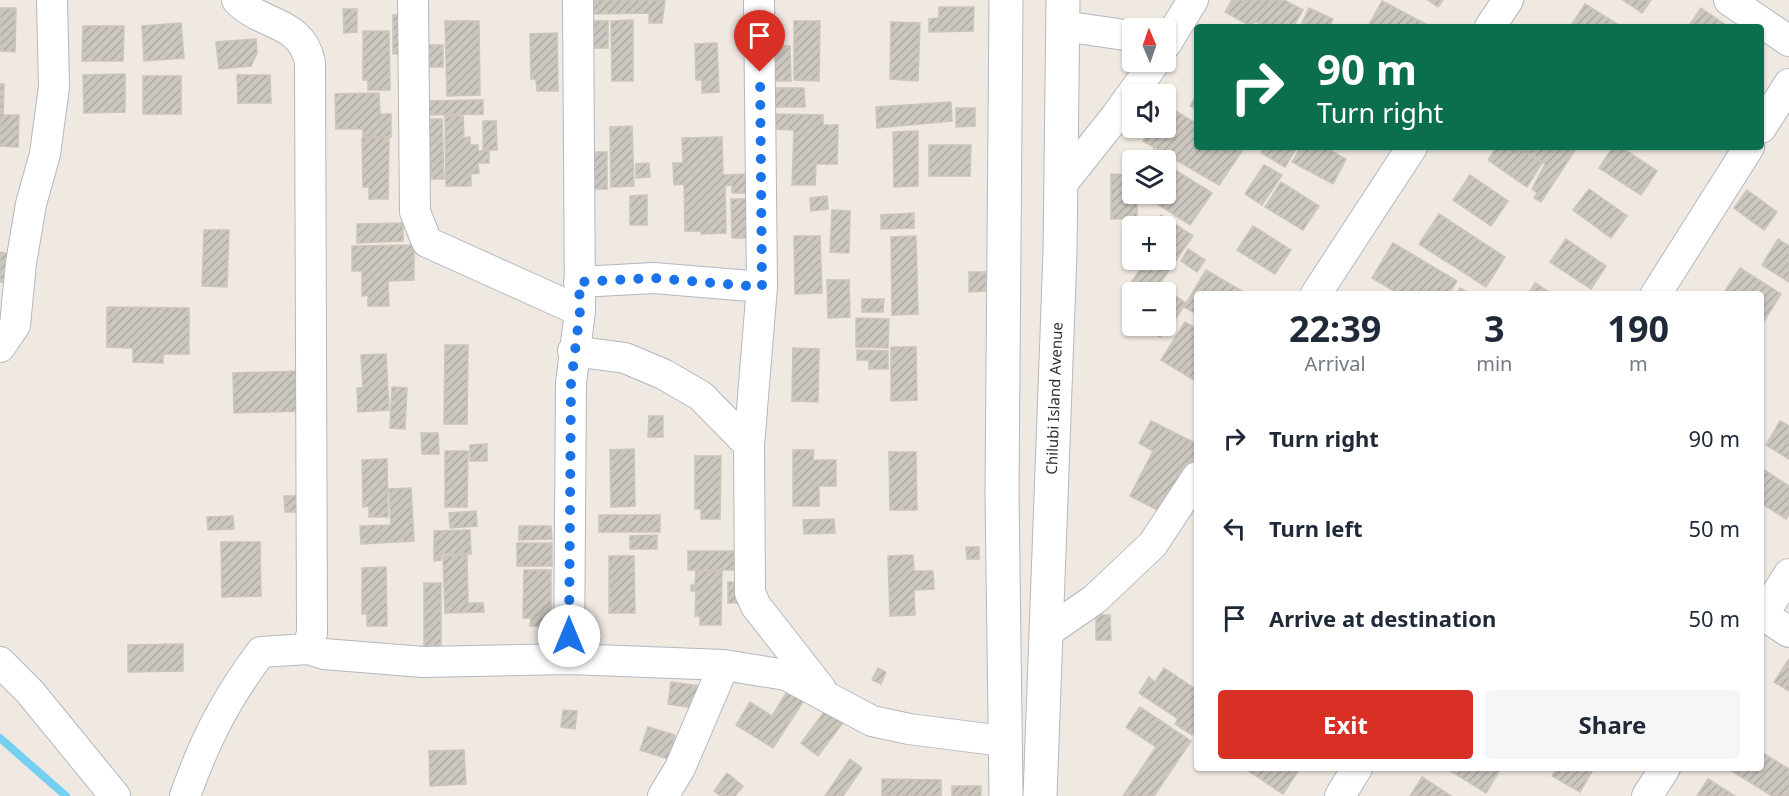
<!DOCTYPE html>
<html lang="en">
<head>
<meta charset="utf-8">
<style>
  :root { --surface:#fff; --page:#f6f6f7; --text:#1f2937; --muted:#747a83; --accent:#d93025 }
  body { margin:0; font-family:"Noto Sans",sans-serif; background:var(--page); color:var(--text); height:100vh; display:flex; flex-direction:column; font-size:22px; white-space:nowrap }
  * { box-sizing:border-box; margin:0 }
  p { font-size:20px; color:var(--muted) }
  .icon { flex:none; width:33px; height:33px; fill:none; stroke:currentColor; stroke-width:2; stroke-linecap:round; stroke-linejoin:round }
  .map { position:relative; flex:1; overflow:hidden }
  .panel { position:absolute; left:1194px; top:291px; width:570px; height:480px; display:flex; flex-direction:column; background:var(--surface); border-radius:6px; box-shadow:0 2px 4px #0004 }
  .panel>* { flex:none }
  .banner { position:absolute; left:1194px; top:24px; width:570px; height:126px; border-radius:6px; box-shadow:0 2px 4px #0004; background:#0b6e4f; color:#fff; overflow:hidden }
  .needle { width:39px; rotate:358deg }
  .controls { position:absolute; left:1122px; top:18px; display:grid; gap:12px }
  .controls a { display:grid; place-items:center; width:54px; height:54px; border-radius:6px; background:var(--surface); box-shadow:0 2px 4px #0004; font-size:30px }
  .pin { position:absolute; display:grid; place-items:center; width:51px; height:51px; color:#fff; margin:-62px -26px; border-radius:50% 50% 50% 0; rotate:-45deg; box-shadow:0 0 6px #0007 }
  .pin .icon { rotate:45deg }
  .me { position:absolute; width:66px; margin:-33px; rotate:0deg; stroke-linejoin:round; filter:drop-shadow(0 0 4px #0008) }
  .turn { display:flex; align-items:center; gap:21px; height:126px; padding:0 24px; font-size:27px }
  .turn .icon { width:78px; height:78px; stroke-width:2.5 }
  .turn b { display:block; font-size:42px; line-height:51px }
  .eta { display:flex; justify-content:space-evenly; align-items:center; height:102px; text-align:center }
  .eta b { font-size:36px; font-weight:700; line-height:42px }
  .button { display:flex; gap:12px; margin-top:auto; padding:12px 24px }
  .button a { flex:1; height:69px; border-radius:6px; background:var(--accent); color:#fff; font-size:24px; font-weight:700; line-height:69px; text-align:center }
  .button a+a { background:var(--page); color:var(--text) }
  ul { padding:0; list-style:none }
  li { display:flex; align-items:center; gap:18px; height:90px; padding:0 24px }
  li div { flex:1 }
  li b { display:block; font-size:22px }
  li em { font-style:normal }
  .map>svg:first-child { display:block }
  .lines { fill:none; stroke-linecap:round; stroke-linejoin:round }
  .stream { stroke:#75cff0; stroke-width:8 }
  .building { fill:url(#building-hatch); stroke:#cbc5ba; stroke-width:1.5 }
  .street-casing { stroke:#b4b7c1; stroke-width:32 }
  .secondary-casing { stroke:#b4b7c1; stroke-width:35 }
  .street { stroke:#fff; stroke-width:30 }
  .secondary { stroke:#fff; stroke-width:33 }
  .route { stroke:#1a73e8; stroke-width:10; stroke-dasharray:0 18 }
  .labels { text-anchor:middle; stroke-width:6; stroke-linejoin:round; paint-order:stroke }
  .street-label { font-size:15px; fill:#2e2e2e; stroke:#fff }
</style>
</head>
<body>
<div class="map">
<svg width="1789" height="796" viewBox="0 0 1789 796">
  <defs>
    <pattern id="building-hatch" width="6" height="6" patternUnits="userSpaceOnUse" patternTransform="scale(1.5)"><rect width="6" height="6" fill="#cbc7bf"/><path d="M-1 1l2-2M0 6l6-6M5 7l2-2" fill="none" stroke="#afaba4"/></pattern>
  </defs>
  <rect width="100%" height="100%" fill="#efe9e1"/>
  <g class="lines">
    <path class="stream" d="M0,738L66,796"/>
  </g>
  <path class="building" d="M593,0H665L662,23H649V13L593,14Z
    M1232,0H1284L1303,10L1293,27H1265L1255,21L1252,27L1225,12Z
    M1428,0H1443L1438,7Z
    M1623,0H1651L1642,13Z
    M1382,1L1428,25L1427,27H1373L1369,25Z
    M1585,4L1622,27H1570Z
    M939,7H974L973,31L929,32V19L939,18Z
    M0,8H16L15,52L0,51Z
    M1309,8L1333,19L1329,27H1300Z
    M1701,8L1729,27H1688Z
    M343,9H357V32L344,33Z
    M393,15H406L407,54H393Z
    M633,20V81H612L611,21Z
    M445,21H479L480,95L447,96Z
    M593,21H608V48H593Z
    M794,21H820L819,81L794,80Z
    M891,22L920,23L918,81L890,79Z
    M181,23L184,58L144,61L142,26Z
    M83,26H124L123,61H82Z
    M363,31H389L390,90H368V80H363Z
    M557,33L558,91H537L536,79H531L530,34Z
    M256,39L257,53L251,66L219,69L216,42Z
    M717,43L719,92L702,93V80H696L695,44Z
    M429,45H443V67H430Z
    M770,46H790L791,81H771Z
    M125,74V112L84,113L83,75Z
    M237,75H270L271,103H238Z
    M143,76H181V114H143Z
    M0,84H4L3,115H19L18,147L0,146Z
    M771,88H804L805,107H771Z
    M379,93L380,114H391V137H363V129H336L335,94Z
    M1197,94V110L1190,106Z
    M483,100V114L429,115V101Z
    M951,102L952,121L877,128L876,107Z
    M1169,107L1197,124V147H1236L1242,151L1219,185L1143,141L1153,128H1166V112Z
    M956,108H975V126L956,127Z
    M772,114L823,115V125H838L837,164H816L815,185H792L794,130L772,129Z
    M445,116H463L464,138L470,137V145H478V151H489V163H478L479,173L471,174V186H446Z
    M429,119H442L444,179H431Z
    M483,121H496L497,150H483Z
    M632,126L634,186L611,187L610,127Z
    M918,131V186L894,187L893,132Z
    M722,137L723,175L750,174L751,193H732V185L725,186L726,233L701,234V231H685L684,184L674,185L673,163H683L682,138Z
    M362,138H389L388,199H369V187H363Z
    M929,145H971L970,176H929Z
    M1264,147H1297L1285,167L1261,153Z
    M1301,147H1324L1346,159L1333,184L1292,162Z
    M1497,147H1518L1542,163L1527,187L1488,160Z
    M1520,147H1577L1541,202L1534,198L1537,193L1532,189L1545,164Z
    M1613,147H1621L1657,171L1641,195L1599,168Z
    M1154,149L1169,161L1166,166V160H1145Z
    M590,152H607V189H590Z
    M649,163L650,177L636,178V164Z
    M1264,165L1282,175L1262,205L1245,194Z
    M1172,168L1212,193L1190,225L1151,200L1155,194H1166V178Z
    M1111,174L1132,175V194H1137V219H1111Z
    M1470,175L1508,201L1491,226L1453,200Z
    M1281,182L1319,206L1303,230L1265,207Z
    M1589,189L1627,216L1611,238L1573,210Z
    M1747,190L1777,212L1764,230L1734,208Z
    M647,195V225H630V196Z
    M827,196L828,209L811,211L810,198Z
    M731,199H752L753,238H732Z
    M832,210L850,211L849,253L830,252Z
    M914,213V228L881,229V215Z
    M1439,214L1505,257L1486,287L1419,244Z
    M1161,215L1193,236L1154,292H1132V299L1124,293L1145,262L1141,260H1166V226H1153Z
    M403,223V241L357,243V224Z
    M1253,226L1291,250L1275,274L1237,250Z
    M204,230H229L227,287L202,286Z
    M794,236H820L822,293L795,294Z
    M916,236L918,314L892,315L891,237Z
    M1566,239L1606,266L1591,289L1550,262Z
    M1778,239L1789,246V282L1762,265Z
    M1393,243L1457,281L1449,294H1399L1372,278Z
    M414,245V280L388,281L389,306H368V295L362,296V271H352V246Z
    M1188,249L1205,260L1197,272L1181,261Z
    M0,252L16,255L12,284L0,282Z
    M1740,268L1781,294L1761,326V294H1723Z
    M1206,270L1247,294H1197V314L1184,307Z
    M969,272H986V291L969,292Z
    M827,280H849L850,317L828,318Z
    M1535,283L1552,294H1528Z
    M1163,288L1186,303L1168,330L1166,329L1160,337L1147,328L1149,326H1166V292H1160Z
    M1460,288L1470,294H1456Z
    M862,299H884L883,312H862Z
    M107,307L189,308V354H163V363L133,362V348L107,347Z
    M856,318L889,319L888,348L856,347Z
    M1185,322L1197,329V382L1161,360Z
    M445,345H468L467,424H444Z
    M891,347H916L917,400L891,401Z
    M793,348L819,349L818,402L792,401Z
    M857,350L888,351V369H869V360H857Z
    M386,354L389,410L358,412L357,388H363L361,355Z
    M302,371L303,411L234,413L233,373Z
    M392,387L407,388L405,429L390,428Z
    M649,416H663V437H648Z
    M1151,421L1197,444V452L1165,514L1130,496L1153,451L1139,443Z
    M1780,421L1789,426V459L1766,445Z
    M421,433H438L439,454H422Z
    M487,444V461H470V445Z
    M634,449L635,506L611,507L610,450Z
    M793,450H814L813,460H836V486H819V506H793Z
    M445,451H468L467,507H445Z
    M889,452H916L917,510H890Z
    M695,456H721L720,519H701V509H695Z
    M387,459L388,517H369V506L363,507L362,460Z
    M1761,468L1789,486V514L1786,519L1761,503Z
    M411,488L414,541L361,544L360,526L391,525L389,489Z
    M284,496H305V512H285Z
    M476,511L477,526L450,528L449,513Z
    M599,515H660V532H599Z
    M233,516L234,529L208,530L207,517Z
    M834,519L835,533L804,534L803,520Z
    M519,526H551L552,539L519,540Z
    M470,530L471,554H441V560L434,561V531Z
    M657,535V549H630V536Z
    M221,542H260L261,596L222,597Z
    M517,543H552V566H517Z
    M966,547H979V559H967Z
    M688,551H734V570H688Z
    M467,555L468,603H483L484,612L445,613L443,556Z
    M913,555L914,571H933L934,589L914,590L915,615L890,616L888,556Z
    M609,556H634L635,613H609Z
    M386,567L387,626H367V614H362V568Z
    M524,570H551V627L530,626L531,618H523Z
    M696,571H722L721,625H700V616H695L696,591H691V585H695Z
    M728,582L747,583L746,603H728Z
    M424,583H441V645L424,646Z
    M1096,615H1110L1111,640H1096Z
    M183,644V671L128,672V645Z
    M1789,659V691L1774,682Z
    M878,668L886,672L881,684L872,680Z
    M1164,668L1197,690V727L1192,735L1175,724L1178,719L1139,693L1149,677L1155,682Z
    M671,682L699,686L695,708L668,704Z
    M792,684L808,694L773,748L736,725L750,702L772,716Z
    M828,707L845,720L818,756L801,743Z
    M1140,707L1191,741L1154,796H1123L1156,747L1126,727Z
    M563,710L577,711L575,729L561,727Z
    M648,727L675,735L668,759L640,750Z
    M464,750L466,784L430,786L429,751Z
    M1761,752L1789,769V796H1772L1727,768H1761Z
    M850,759L862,768L843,796H825Z
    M1244,768H1300L1283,794Z
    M1446,768H1501L1486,793Z
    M1557,768H1594L1580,792L1552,776Z
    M727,773L743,786L735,796H721L714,791Z
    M1422,777L1451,796H1410Z
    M882,779L941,780V796H882Z
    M1708,779L1735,796H1697Z
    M952,786H981V796H952Z"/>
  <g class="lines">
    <defs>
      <path id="street" d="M237,0C263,27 301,20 310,62L312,632L308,649
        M413,0L415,212L427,242L580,311
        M1729,0L1789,41
        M1063,26L1132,36
        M1490,27L1508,0
        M1166,44L1193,0
        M1761,128L1789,84
        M1062,184L1116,116L1155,62
        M579,282L654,278L762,287
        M1316,294L1412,147
        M1656,294L1749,147
        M0,347L15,325L21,263L31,204L45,154L54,87L52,0
        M573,351L625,358L663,374L701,396L749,445L750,593L756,606L821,689
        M749,445L762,287L759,0
        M1763,615L1789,632
        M1761,618L1789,574
        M1046,633L1095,599L1153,544L1197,477
        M569,659L571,383L580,311L578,0
        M0,662L30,692L115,796
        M185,796C205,740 225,700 261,652L308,649L324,654L423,662L569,659L724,665L786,675L872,721L909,729L1003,741
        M663,796L680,768L724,665
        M1340,796L1357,768
        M1647,796L1665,768"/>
      <g id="secondary">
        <path d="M1006,796L1002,492L1006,0"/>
        <path id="s1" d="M1040,796L1060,253L1063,0"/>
      </g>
    </defs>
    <use href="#street" class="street-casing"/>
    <use href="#secondary" class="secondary-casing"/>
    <use href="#street" class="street"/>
    <use href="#secondary" class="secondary"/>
  </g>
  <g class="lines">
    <path class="route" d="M569,636L571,383L580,311L579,282L654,278L762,287L760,72"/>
  </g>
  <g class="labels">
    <g class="street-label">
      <text dy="5" stroke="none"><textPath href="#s1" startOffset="398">Chilubi Island Avenue</textPath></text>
    </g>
  </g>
</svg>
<div class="controls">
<a><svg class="needle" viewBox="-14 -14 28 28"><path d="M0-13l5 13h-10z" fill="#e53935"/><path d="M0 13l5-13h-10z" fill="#747a83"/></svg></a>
<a><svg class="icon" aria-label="sound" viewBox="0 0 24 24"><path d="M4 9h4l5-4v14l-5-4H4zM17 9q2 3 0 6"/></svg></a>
<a><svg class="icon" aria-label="layers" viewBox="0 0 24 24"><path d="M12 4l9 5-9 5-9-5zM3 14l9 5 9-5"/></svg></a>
<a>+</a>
<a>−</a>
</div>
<div class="pin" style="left:760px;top:72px;background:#d93025"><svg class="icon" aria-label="arrive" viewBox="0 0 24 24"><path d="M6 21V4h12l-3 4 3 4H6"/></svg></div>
<svg class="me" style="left:569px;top:636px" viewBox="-20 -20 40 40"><circle r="19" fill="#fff"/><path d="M0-13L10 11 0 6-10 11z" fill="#1a73e8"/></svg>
<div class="banner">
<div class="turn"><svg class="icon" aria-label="right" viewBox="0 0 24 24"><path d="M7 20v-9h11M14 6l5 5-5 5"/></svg><div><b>90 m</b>Turn right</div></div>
</div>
<section class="panel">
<div class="eta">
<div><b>22:39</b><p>Arrival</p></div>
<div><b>3</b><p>min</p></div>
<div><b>190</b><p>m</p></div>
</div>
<ul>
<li><svg class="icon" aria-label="right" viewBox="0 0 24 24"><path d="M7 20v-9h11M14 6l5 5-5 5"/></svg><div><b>Turn right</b></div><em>90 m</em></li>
<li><svg class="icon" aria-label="left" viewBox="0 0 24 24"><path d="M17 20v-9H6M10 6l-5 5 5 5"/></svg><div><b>Turn left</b></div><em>50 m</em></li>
<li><svg class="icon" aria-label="arrive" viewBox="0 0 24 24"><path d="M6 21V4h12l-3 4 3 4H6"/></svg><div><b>Arrive at destination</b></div><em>50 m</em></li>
</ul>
<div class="button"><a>Exit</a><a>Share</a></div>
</section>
</div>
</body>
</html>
